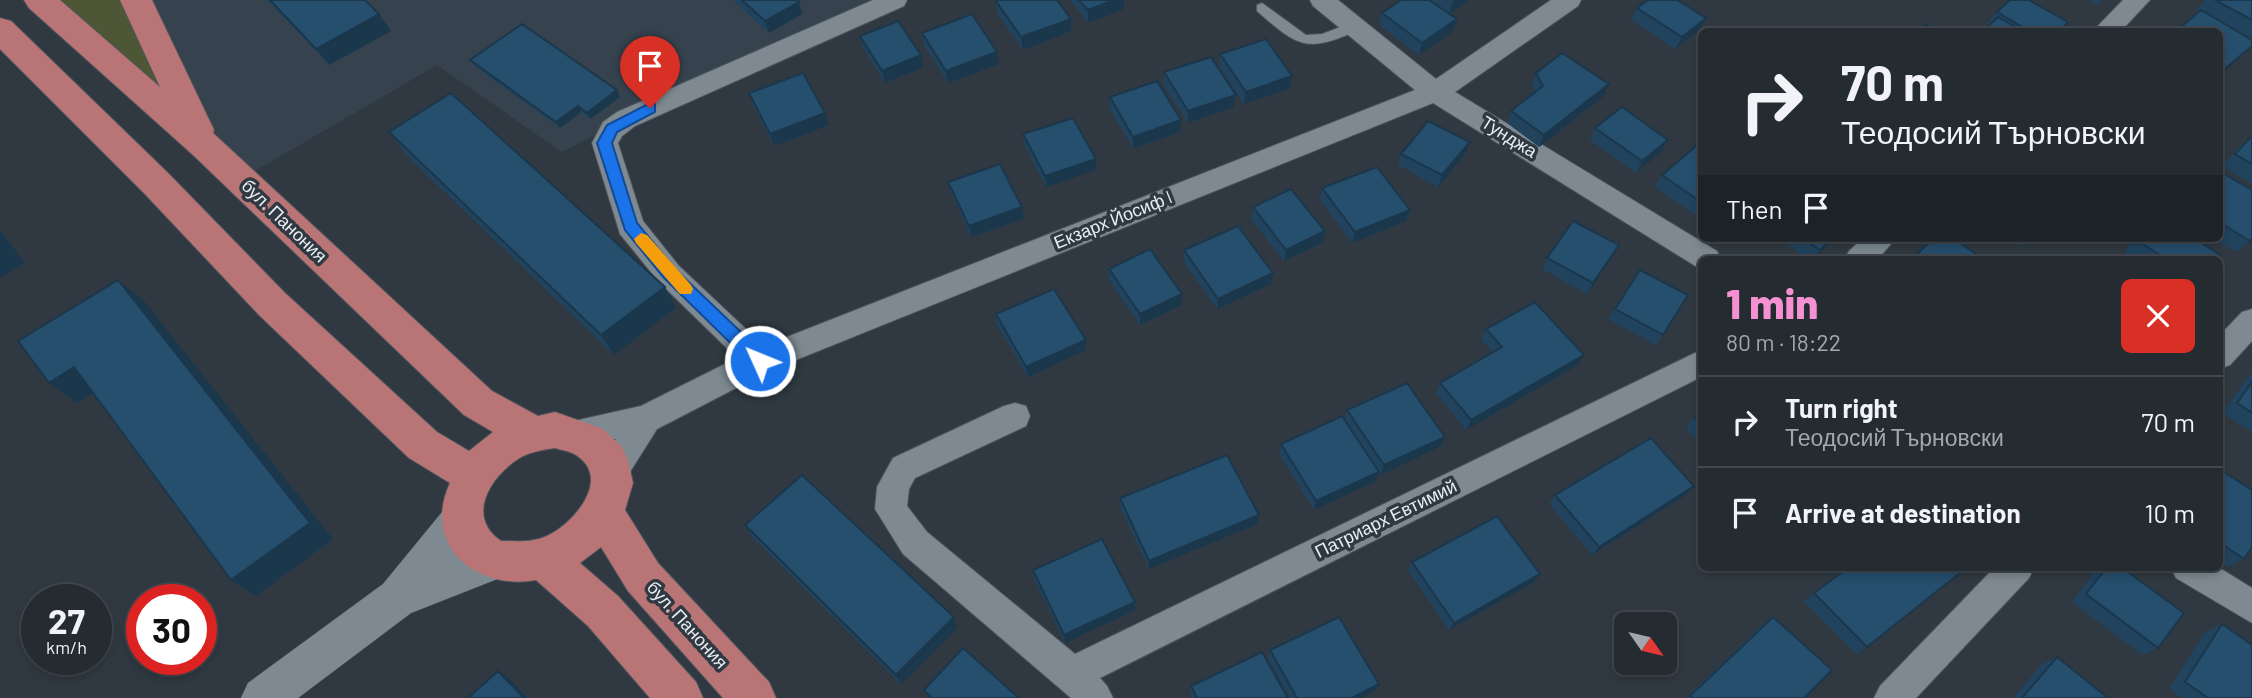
<!DOCTYPE html>
<html lang="en">
<head>
<meta charset="utf-8">
<style>
  :root { --surface:#242b31; --page:#2c3339; --text:#f1f3f6; --muted:#a3a7ab; --line:#41474d; --accent:#f591d2 }
  body { margin:0; font-family:Barlow,sans-serif; background:var(--page); color:var(--text); height:100vh; display:flex; flex-direction:column; font-size:26px; white-space:nowrap }
  * { box-sizing:border-box; margin:0 }
  p { font-size:23px; color:var(--muted) }
  .icon { flex:none; width:38px; height:38px; fill:none; stroke:currentColor; stroke-width:2; stroke-linecap:round; stroke-linejoin:round }
  .map { position:relative; flex:1; overflow:hidden }
  .details { position:absolute; left:1698px; top:256px; width:525px; height:315px; display:flex; flex-direction:column; background:var(--surface); border-radius:10px; box-shadow:0 4px 10px #0003,0 0 0 2px var(--line) }
  .details>* { flex:none }
  .guide { position:absolute; left:1698px; top:28px; width:525px; height:214px; border-radius:10px; box-shadow:0 4px 10px #0003,0 0 0 2px var(--line); background:#242b31; color:var(--text); overflow:hidden }
  .needle { width:46px; rotate:124deg }
  .controls { position:absolute; left:1614px; top:612px; display:grid; gap:14px }
  .controls a { display:grid; place-items:center; width:63px; height:63px; border-radius:10px; background:var(--surface); box-shadow:0 4px 10px #0003,0 0 0 2px var(--line); font-size:35px }
  .speed { position:absolute; left:21px; top:584px; display:flex; gap:14px; font-size:35px; font-weight:700; text-align:center }
  .speed>* { display:grid; place-content:center; width:91px; height:91px; border-radius:50%; background:var(--surface); box-shadow:0 4px 10px #0003,0 0 0 2px var(--line); line-height:1 }
  .speed small { font-size:18px; font-weight:400 }
  .speed .limit { border:10px solid #d22; background:#fff; color:#111 }
  .pin { position:absolute; display:grid; place-items:center; width:60px; height:60px; color:#fff; margin:-72px -30px; border-radius:50% 50% 50% 0; rotate:-45deg; box-shadow:0 0 7px #0007 }
  .pin .icon { rotate:45deg }
  .me { position:absolute; width:77px; margin:-38px; rotate:314deg; stroke-linejoin:round; filter:drop-shadow(0 0 5px #0008) }
  .turn { display:flex; align-items:center; gap:24px; height:147px; padding:0 28px; font-size:32px }
  .turn .icon { width:91px; height:91px; stroke-width:2.5 }
  .turn b { display:block; font-size:49px; line-height:60px }
  .then { display:flex; align-items:center; height:66px; padding:0 28px; background:#0003; gap:14px; font-size:26px }
  .round { display:grid; place-items:center; flex:none; width:74px; height:74px; border-radius:10px; background:var(--page) }
  .headline { display:flex; align-items:center; justify-content:space-between; height:119px; padding:0 28px }
  h1 { font-size:42px; font-weight:800; line-height:52px; color:var(--accent) }
  ul { padding:0; list-style:none }
  li { display:flex; align-items:center; gap:21px; height:91px; padding:0 28px; border-top:2px solid var(--line) }
  li div { flex:1 }
  li b { display:block; font-size:26px }
  li em { font-style:normal }
  .map>svg:first-child { display:block }
  .built { fill:#36434f }
  .green { fill:#4d5736 }
  .lines { fill:none; stroke-linecap:round; stroke-linejoin:round }
  .service-casing { stroke:#4e555c; stroke-width:2 }
  .minor-casing { stroke:#4e555c; stroke-width:2 }
  .tertiary-casing { stroke:#4e555c; stroke-width:1 }
  .primary-casing { stroke:#4e555c; stroke-width:2 }
  .service { fill:#7e8991; fill-rule:evenodd }
  .minor { fill:#7e8991; fill-rule:evenodd }
  .tertiary { fill:#7e8991; fill-rule:evenodd }
  .primary { fill:#b97575; fill-rule:evenodd }
  .wall { fill:#21435e }
  .shaded-wall { fill:#1b374c }
  .building { fill:#264e6d; stroke:#1b374c; stroke-width:2 }
  .route { fill:#1a73e8; stroke:#114b97; stroke-width:2 }
  .slow { fill:#f59e0b }
  .labels { text-anchor:middle; stroke-width:7; stroke-linejoin:round; paint-order:stroke }
  .street-label { font-size:18px; fill:#e7edf2; stroke:#303941 }
</style>
</head>
<body>
<div class="map">
<svg width="2252" height="698" viewBox="0 0 2252 698">
  <rect width="100%" height="100%" fill="#303941"/>
  <path class="built" d="M136,0H895L626,119L562,152L437,65L241,179L204,145Z"/>
  <path class="green" d="M40,0H136L204,145Z"/>
  <g class="lines">
    <defs>
      <path id="service" d="M1262,3L1306,35L1322,34L1354,22L1361,27L1359,30C1306,53 1299,48 1257,11V5Z"/>
      <path id="minor" d="M873,0H907L904,6L635,126L622,136L618,143L643,221L679,266L764,346L1415,90L1313,6L1310,0H1338L1436,79L1551,0H1581L1578,6L1455,92L1717,251L1721,259H1701V268L1697,267L1433,103L771,370L657,429L623,483L612,487L601,483L596,473L616,439L576,447L565,443L560,433L565,423L641,406L737,358L659,282L620,234L592,143L603,122L617,112Z
        M2123,0H2150L2120,32H2092Z
        M1863,238H1896L1878,259H1845L1849,251Z
        M2252,309V341L2230,365L2219,369V336L2242,312Z
        M1701,350V377L1100,678L1107,686L1113,698H1071L903,554L875,509L877,487L893,458L1004,406L1015,403L1026,406L1030,416L1026,426L915,478L909,489L907,506L927,532L1075,654Z
        M1995,567H2034L2029,578L1916,698H1874L1880,686Z
        M2171,567H2218L2252,588V623L2176,578Z"/>
      <path id="tertiary" d="M461,501L475,506L481,519L475,532L456,556L496,541L510,546L516,560L510,574L411,613L298,698H241L248,683L383,584L447,506Z"/>
      <path id="primary" d="M24,0H60L160,87L120,0H152L214,130L213,133L492,391L538,416L555,412L603,429L622,447L628,460L633,483L625,510L658,563L769,682L776,698H723L628,591L601,547L580,563L618,596L696,682L703,698H650L588,626L536,580C476,591 421,545 450,483L409,458L259,315L144,193L0,49V18L11,21L168,173L285,293L437,432L469,451L493,432L464,415L192,154L29,8ZM555,448C561,450 570,451 576,455C612,478 575,522 549,535C534,543 517,541 501,541C466,517 489,478 518,459C529,452 542,450 555,448Z"/>
    </defs>
    <use href="#service" class="service-casing"/>
    <use href="#minor" class="minor-casing"/>
    <use href="#tertiary" class="tertiary-casing"/>
    <use href="#primary" class="primary-casing"/>
    <use href="#service" class="service"/>
    <use href="#minor" class="minor"/>
    <use href="#tertiary" class="tertiary"/>
    <use href="#primary" class="primary"/>
  </g>
  <path class="wall" d="M267,0H365L379,14L391,31L329,65Z
    M733,0H797L802,14L769,33Z
    M1070,0H1124V9L1088,23Z
    M1401,0H1469L1449,14L1457,19L1453,31L1419,55L1379,25L1382,13Z
    M2089,0H2103L2098,5Z
    M2206,0H2252V36L2250,38L2221,22L2252,46L2219,75V32L2201,11L2197,9Z
    M996,1L1071,19V31L1023,50L997,13Z
    M1637,8L1699,31L1675,49L1631,20Z
    M1997,12L2060,32H1982L1989,25L1987,24Z
    M922,33L999,64L948,83L924,45Z
    M860,36L923,67L885,83L863,48Z
    M1220,54L1292,76L1290,88L1244,104L1219,66Z
    M470,60L617,90L620,97L590,119L581,112L560,128L474,66Z
    M1164,72L1236,95L1234,107L1188,123L1163,84Z
    M1536,73L1604,96L1539,147L1507,123L1511,111L1535,92L1532,85Z
    M749,93L829,125L774,146L753,105Z
    M1110,97L1181,132L1133,148L1110,109Z
    M1595,128L1668,140L1662,151L1636,173L1590,140Z
    M389,132L676,308L614,355L406,155Z
    M1023,134L1096,170L1046,187L1025,146Z
    M2252,136V184L2222,166L2241,145Z
    M1701,142V219L1655,187L1662,175Z
    M1401,154H1465L1438,187L1398,165Z
    M2219,178L2250,241L2235,252L2213,238H2219Z
    M948,182L1022,207L1023,219L971,237L951,193Z
    M1322,188L1410,210L1406,221L1352,243L1320,200Z
    M1253,207L1323,242L1284,261L1251,219Z
    M1778,238H1835L1813,259H1808Z
    M1934,238L1984,259H1912Z
    M2008,238H2028L2020,246Z
    M2136,238H2193L2214,259H2136L2124,252Z
    M1619,245L1613,256L1587,294L1542,269L1547,258Z
    M1184,250L1271,284L1217,309L1183,261Z
    M1109,269L1181,305L1140,325L1109,280Z
    M1640,270L1663,335L1656,345L1608,319Z
    M996,314L1086,350L1028,377L997,325Z
    M1486,329L1578,365L1466,430L1436,393L1440,383L1493,353L1481,339Z
    M2252,372V432L2222,413Z
    M1347,410L1445,437L1441,446L1381,475L1379,472L1376,481L1314,510L1279,454L1281,444L1345,419Z
    M1701,414V446L1686,427L1694,417Z
    M2219,469L2244,559L2228,567L2219,561Z
    M1555,495H1686L1592,555L1549,504Z
    M1120,498L1259,515L1257,524L1149,569L1120,507Z
    M745,525L957,628L901,684L752,537Z
    M1412,562L1534,582L1449,630L1408,570Z
    M1849,567L1867,647L1856,654L1804,601Z
    M2100,567H2121L2158,648L2142,655L2072,602L2097,569Z
    M1033,570L1135,602V610L1065,643L1034,579Z
    M1773,617L1804,698H1686L1763,624Z
    M2222,624L2252,698H2182L2169,688L2205,632Z
    M1270,650L1375,691L1362,698H1290L1268,658Z
    M2057,657L2108,698H2013L2042,664Z
    M1191,686L1288,698H1193L1190,693Z"/>
  <path class="shaded-wall" d="M1114,0H1124V9L1088,23V10Z
    M1455,0H1469L1449,14L1453,2Z
    M799,2L802,14L769,33L765,21Z
    M379,14L391,31L329,65L316,49Z
    M1706,18L1699,31L1675,49L1682,37Z
    M1071,19V31L1023,50L1021,37Z
    M1457,19L1453,31L1419,55L1422,43Z
    M2252,46L2243,55L2219,75L2222,71Z
    M997,52L999,64L948,83L946,71Z
    M921,55L923,67L885,83L882,71Z
    M1292,76L1290,88L1244,104L1246,92Z
    M1609,84L1604,96L1539,147L1544,135Z
    M617,90L620,97L590,119L587,113Z
    M1236,95L1234,107L1188,123V111Z
    M578,106L581,112L560,128L556,122Z
    M825,113L829,125L774,146L770,134Z
    M1181,120V132L1133,148V137Z
    M1668,140L1662,151L1636,173L1642,161Z
    M1470,142L1465,154L1438,187L1442,175Z
    M1096,159V170L1046,187L1045,176Z
    M1022,207L1023,219L971,237L969,226Z
    M1410,210L1406,221L1352,243L1355,232Z
    M0,230L25,263L0,278Z
    M1325,231L1323,242L1284,261L1286,250Z
    M1832,238H1835L1813,259L1820,250Z
    M1619,245L1613,256L1587,294L1593,283Z
    M1273,273L1271,284L1217,309L1218,299Z
    M118,280L144,301L333,539L256,596L231,580Z
    M665,287L676,308L614,355L601,335Z
    M1182,294L1181,305L1140,325V314Z
    M1086,340V350L1028,377L1026,367Z
    M1584,355L1578,365L1466,430L1471,420Z
    M74,367L102,387L77,403L49,383Z
    M1445,437L1441,446L1381,475L1384,465Z
    M1379,472L1376,481L1314,510L1316,501Z
    M1694,486L1686,495L1592,555L1599,547Z
    M1259,515L1257,524L1149,569V561Z
    M1540,574L1534,582L1449,630L1454,623Z
    M1135,602V610L1065,643L1064,635Z
    M954,617L957,628L901,684L896,675Z
    M498,671L511,680L528,698H524Z
    M1379,684L1375,691L1362,698H1352Z"/>
  <path class="building" d="M270,0H365L379,14L316,49Z
    M742,0H797L799,2L765,21Z
    M997,0H1057L1071,19L1021,37L996,1Z
    M1079,0H1114L1088,10Z
    M1401,0H1429L1457,19L1422,43L1382,13Z
    M1648,0H1677L1706,18L1682,37L1637,8Z
    M2010,0H2029L2068,22L2058,32H2031L1997,12Z
    M2215,0H2252V20Z
    M2201,10L2252,40V46L2222,71L2219,69V32H2175Z
    M972,14L997,52L946,71L922,33Z
    M1998,17L2024,32H1982Z
    M898,21L921,55L882,71L860,36Z
    M522,24L617,90L587,113L578,106L556,122L470,60Z
    M1926,24L1938,32H1918Z
    M1266,39L1292,76L1246,92L1220,54Z
    M1562,53L1609,84L1544,135L1511,111L1543,86L1536,73Z
    M1211,57L1236,95L1188,111L1164,72Z
    M803,73L825,113L770,134L749,93Z
    M1157,81L1181,120L1133,137L1110,97Z
    M451,93L665,287L601,335L389,132Z
    M1622,107L1668,140L1642,161L1595,128Z
    M1073,118L1096,159L1045,176L1023,134Z
    M1428,121L1470,142L1442,175L1401,154Z
    M2252,136V164L2235,154Z
    M1701,142V202L1662,175Z
    M1000,164L1022,207L969,226L948,182Z
    M1377,167L1410,210L1355,232L1322,188Z
    M2224,174L2252,190V238L2250,241L2219,222V178Z
    M1291,189L1325,231L1286,250L1253,207Z
    M1573,221L1619,245L1593,283L1547,258Z
    M1238,226L1273,273L1218,299L1184,250Z
    M1803,238H1832L1820,250Z
    M1934,238H1952L1984,259H1923L1917,254Z
    M2139,238H2193L2219,254L2214,259H2166L2137,240Z
    M1150,249L1182,294L1140,314L1109,269Z
    M1640,270L1688,295L1663,335L1615,309Z
    M118,280L310,523L231,580L74,367L49,383L18,341Z
    M1054,289L1086,340L1026,367L996,314Z
    M1535,302L1584,355L1471,420L1440,383L1502,347L1486,329Z
    M2252,382V413L2237,403Z
    M1407,383L1445,437L1384,465L1347,410Z
    M1701,414V426L1694,417Z
    M1342,416L1379,472L1316,501L1281,444Z
    M1651,438L1694,486L1599,547L1555,495Z
    M1227,455L1259,515L1149,561L1120,498Z
    M2219,469L2252,490V547L2244,559L2219,542Z
    M802,475L954,617L896,675L745,525Z
    M1497,516L1540,574L1454,623L1412,562Z
    M1102,539L1135,602L1064,635L1033,570Z
    M1849,567H1955L1961,572L1867,647L1814,593Z
    M2107,567H2121L2184,613L2158,648L2086,594Z
    M1339,617L1379,684L1352,698H1297L1270,650Z
    M1773,617L1832,670L1804,698H1693L1690,696Z
    M2222,624L2252,645V698H2208L2185,682Z
    M963,648L1019,698H932L924,690Z
    M1262,652L1288,698H1197L1191,686Z
    M2057,657L2108,698H2022Z
    M498,671L524,698H468Z"/>
  <path class="route" d="M650,103L655,104V112L617,132L612,143L637,223L675,269L766,356L768,361L766,366H754L664,278L625,230L597,143L607,125Z"/>
  <path class="slow" d="M641,233L647,235L691,285L693,289L691,294H680L636,243L634,239Z"/>
  <g class="labels">
    <g class="street-label">
      <text transform="translate(1509 137) rotate(32)" y="6">Тунджа</text>
      <text transform="translate(1113 220) rotate(-22)" y="6">Екзарх Йосиф I</text>
      <text transform="translate(284 221) rotate(44)" y="6">бул. Панония</text>
      <text transform="translate(1386 519) rotate(-26)" y="6">Патриарх Евтимий</text>
      <text transform="translate(687 625) rotate(48)" y="6">бул. Панония</text>
    </g>
  </g>
</svg>
<div class="controls">
<a><svg class="needle" viewBox="-14 -14 28 28"><path d="M0-13l5 13h-10z" fill="#e53935"/><path d="M0 13l5-13h-10z" fill="#a3a7ab"/></svg></a>
</div>
<div class="speed"><div>27<small>km/h</small></div><div class="limit">30</div></div>
<div class="pin" style="left:650px;top:108px;background:#d93025"><svg class="icon" aria-label="arrive" viewBox="0 0 24 24"><path d="M6 21V4h12l-3 4 3 4H6"/></svg></div>
<svg class="me" style="left:760px;top:361px" viewBox="-20 -20 40 40"><circle r="17" fill="#1a73e8" stroke="#fff" stroke-width="3"/><path d="M0-11L8 9 0 5-8 9z" fill="#fff"/></svg>
<div class="guide">
<div class="turn"><svg class="icon" aria-label="right" viewBox="0 0 24 24"><path d="M7 20v-9h11M14 6l5 5-5 5"/></svg><div><b>70 m</b>Теодосий Търновски</div></div>
<div class="then">Then<svg class="icon" aria-label="arrive" viewBox="0 0 24 24"><path d="M6 21V4h12l-3 4 3 4H6"/></svg></div>
</div>
<section class="details">
<div class="headline"><div><h1>1 min</h1><p>80 m · 18:22</p></div><a class="round" style="background:#d93025;color:#fff"><svg class="icon" aria-label="close" viewBox="0 0 24 24"><path d="M6 6l12 12M18 6L6 18"/></svg></a></div>
<ul>
<li><svg class="icon" aria-label="right" viewBox="0 0 24 24"><path d="M7 20v-9h11M14 6l5 5-5 5"/></svg><div><b>Turn right</b><p>Теодосий Търновски</p></div><em>70 m</em></li>
<li><svg class="icon" aria-label="arrive" viewBox="0 0 24 24"><path d="M6 21V4h12l-3 4 3 4H6"/></svg><div><b>Arrive at destination</b></div><em>10 m</em></li>
</ul>
</section>
</div>
</body>
</html>
